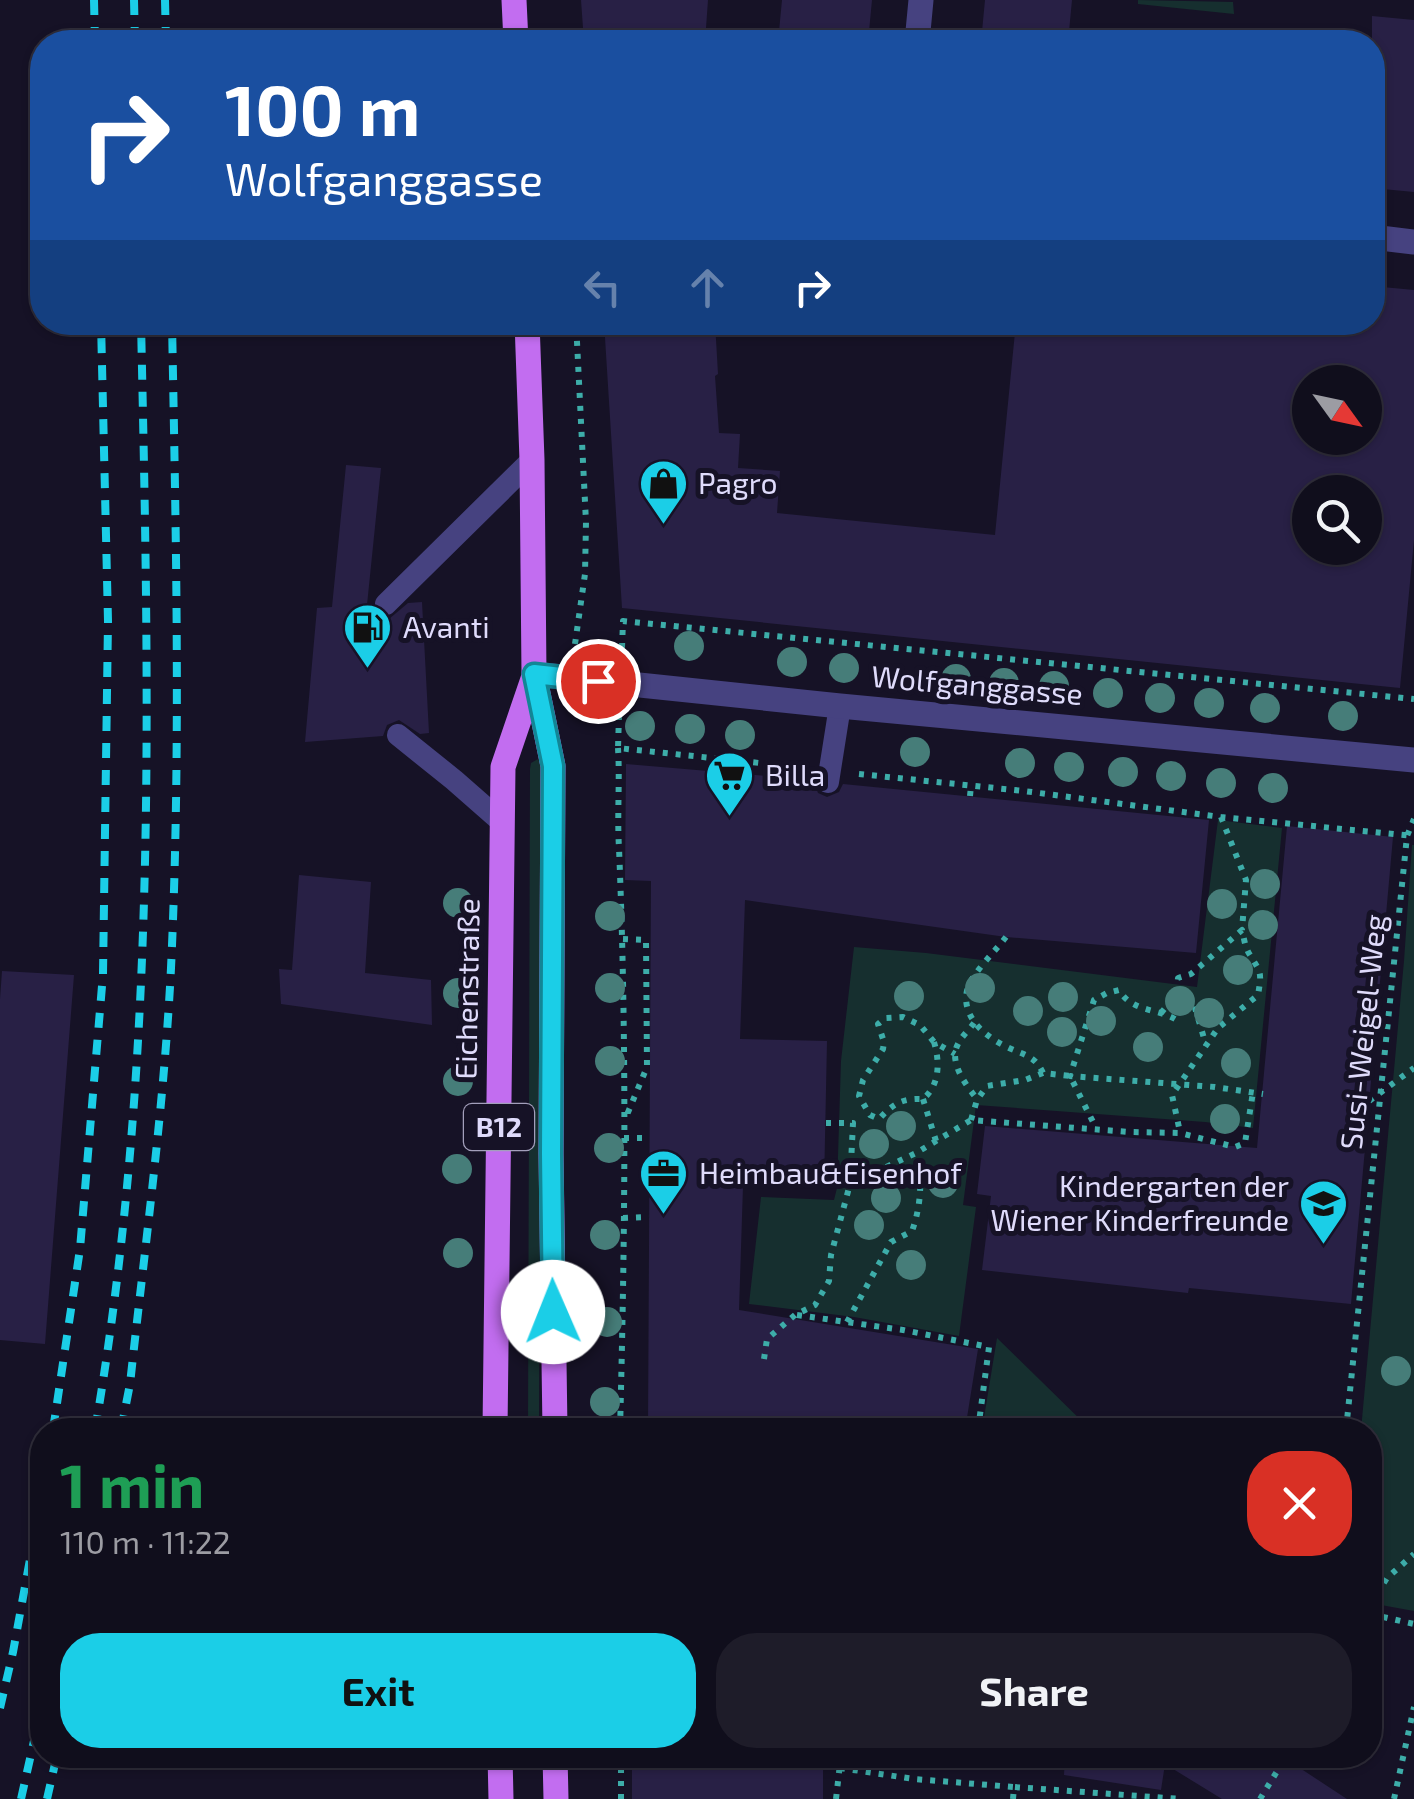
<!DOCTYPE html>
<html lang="en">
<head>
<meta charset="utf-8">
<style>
  :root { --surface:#100e1c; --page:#1e1c29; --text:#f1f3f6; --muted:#9c9ca3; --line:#302e3b; --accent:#1bcee7 }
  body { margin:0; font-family:"Exo 2",sans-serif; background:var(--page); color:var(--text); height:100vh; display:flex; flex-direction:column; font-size:38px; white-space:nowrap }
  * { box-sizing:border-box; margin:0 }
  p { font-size:32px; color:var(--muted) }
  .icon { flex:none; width:55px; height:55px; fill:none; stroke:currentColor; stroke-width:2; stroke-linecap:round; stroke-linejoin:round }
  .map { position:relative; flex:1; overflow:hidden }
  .panel { position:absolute; left:30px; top:1418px; width:1352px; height:350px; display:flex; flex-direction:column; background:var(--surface); border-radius:40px; box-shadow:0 2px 8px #0004,0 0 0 2px var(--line) }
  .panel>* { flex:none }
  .guide { position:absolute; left:30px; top:30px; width:1355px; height:305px; border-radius:40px; box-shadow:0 2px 8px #0004,0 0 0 2px var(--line); background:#1a4fa0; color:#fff; overflow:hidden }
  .needle { width:65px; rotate:123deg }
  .fabs { position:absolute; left:1292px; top:365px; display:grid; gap:20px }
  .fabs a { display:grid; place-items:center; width:90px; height:90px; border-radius:50%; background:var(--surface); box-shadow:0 2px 8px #0004,0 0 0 2px var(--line); font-size:50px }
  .pin { position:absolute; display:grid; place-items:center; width:85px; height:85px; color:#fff; margin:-42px; border:5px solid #fff; border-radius:50%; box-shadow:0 2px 10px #0007 }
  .me { position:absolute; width:110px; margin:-55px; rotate:359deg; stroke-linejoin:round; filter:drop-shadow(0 0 8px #0008) }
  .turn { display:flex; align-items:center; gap:35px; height:210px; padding:0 30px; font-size:45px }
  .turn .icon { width:130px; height:130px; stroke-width:2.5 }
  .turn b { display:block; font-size:70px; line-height:85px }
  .lanes { display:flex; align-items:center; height:95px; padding:0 30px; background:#0003; justify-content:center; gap:50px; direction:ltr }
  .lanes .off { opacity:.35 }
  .round { display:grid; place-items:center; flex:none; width:105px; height:105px; border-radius:40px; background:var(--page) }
  .overview { display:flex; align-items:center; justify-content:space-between; height:170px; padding:0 30px }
  h1 { font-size:60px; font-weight:700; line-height:75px; color:#1e9e55 }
  .cta { display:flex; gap:20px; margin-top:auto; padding:20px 30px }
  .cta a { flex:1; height:115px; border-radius:40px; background:var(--accent); color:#111; font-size:40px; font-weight:700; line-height:115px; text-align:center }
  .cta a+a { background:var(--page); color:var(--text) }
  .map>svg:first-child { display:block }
  .green { fill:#162f2f }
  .building { fill:#282045; fill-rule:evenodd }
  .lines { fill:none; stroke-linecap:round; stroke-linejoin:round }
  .path { stroke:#3dada9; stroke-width:6; stroke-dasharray:5 8; stroke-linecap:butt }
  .service { stroke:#464280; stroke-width:22 }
  .minor { stroke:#464280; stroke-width:25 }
  .primary { stroke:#c26df0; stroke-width:25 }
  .rail { stroke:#1bcee7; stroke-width:8; stroke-dasharray:15 12; stroke-linecap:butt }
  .tree { fill:#467d79 }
  .route-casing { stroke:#128696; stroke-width:25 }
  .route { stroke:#1bcee7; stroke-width:18 }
  .labels { text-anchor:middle; stroke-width:10; stroke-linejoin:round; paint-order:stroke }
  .shield { fill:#161226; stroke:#a39fbb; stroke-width:2.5 }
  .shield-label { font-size:28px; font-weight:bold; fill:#dfdbfb }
  .poi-label { font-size:30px; fill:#dfdbfb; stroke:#161226; text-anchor:start }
  .street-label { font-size:30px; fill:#dfdbfb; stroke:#161226 }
</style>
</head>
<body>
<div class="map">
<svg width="1414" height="1799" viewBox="0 0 1414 1799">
  <rect width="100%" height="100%" fill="#161226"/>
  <path class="green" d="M1138,0L1233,2L1234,14L1138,4Z
    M538,759L541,764L539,1426V1430H528L530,769L531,763Z
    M1218,820L1282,828L1253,1128L1205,1122L976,1105L963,1205L976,1207L959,1336L854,1317L749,1304L761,1197L834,1200L837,1188L841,1061L854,947L926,953L1197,987Z
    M1412,845H1414V1611L1370,1603V1430H1361L1404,961Z
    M997,1338L1090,1429L1096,1430H982Z"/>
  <path class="building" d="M581,0H708L705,42H584Z
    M782,0H872L868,42H778Z
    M985,0H1072L1068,42H981Z
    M1372,16L1414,20V192L1372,188Z
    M1372,286L1414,290V540L1400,688L622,608L604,322H715L718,374L715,376L719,433L740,434L738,468L780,471L777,513L995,535L1016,322H1372ZM1310,382H1365V438H1310ZM1310,492H1365V548H1310Z
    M346,465L381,468L367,605H371L376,615L389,619L408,603L422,602L429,733L420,734L399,720L387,725L383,736L305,742L317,608L332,607Z
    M626,764L813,780L818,793L827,797L839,792L843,784L1209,820L1196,953L1006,937L745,900L740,1039L827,1041L824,1186H743L739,1310L978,1349L965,1430H648L651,881L625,880Z
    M1287,826L1393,837L1351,1304L1189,1288L1188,1293L982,1270L991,1196L977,1194L985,1126L1257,1148Z
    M299,875L371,882L365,973L431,980L432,1025L281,1004L279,969L292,970Z
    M2,971L74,975L45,1344L0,1340V999Z
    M632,1755H823V1799H632Z
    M1065,1755H1280L1347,1799H1222L1165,1764L1161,1790L1064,1775Z"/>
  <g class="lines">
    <path class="path" d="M575,644L585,574L586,522L576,322
      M622,648L623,621L1414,699
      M619,715L618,748L797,767
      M618,748C620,781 617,815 619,848C627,1042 625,1236 620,1430
      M859,774L1024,791L1221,817L1414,836
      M970,796L971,786
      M1221,817L1246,880L1242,930
      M1006,937C996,950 973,973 968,987C959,1015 984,1036 1007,1047C1023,1055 1035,1055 1043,1073L1070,1076L1096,1128
      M623,939L646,940L647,1067L626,1117
      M1176,995L1187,994L1193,1001L1206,1045
      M1161,1013L1176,995L1178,978L1191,974L1242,930C1244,938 1245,948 1250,955C1261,973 1262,972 1258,995L1218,1028L1172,1095L1180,1132
      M1175,1019C1156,1008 1132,1012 1119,990L1107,993L1094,1000L1070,1076L1215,1087L1263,1094
      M974,1023C969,1030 962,1036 958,1044C948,1062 966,1085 977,1099
      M934,1042C940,1062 940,1085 923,1099C902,1098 893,1104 879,1119L870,1115L859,1096L863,1080L883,1049L884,1042L878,1024L885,1018L903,1017L920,1025L934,1042L955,1054
      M923,1099L936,1141
      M1369,1101L1414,1068
      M971,1120L977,1100L987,1086L1025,1080L1043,1073
      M826,1123H853L850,1184
      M624,1138H650
      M623,1218L649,1217
      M797,1315L903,1330L989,1347L978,1430
      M847,1322L891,1242L912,1231C921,1206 923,1179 916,1153
      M764,1359L767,1339L795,1315L815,1305L829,1281L831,1255L850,1184L916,1153L971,1120L1130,1132L1180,1133L1235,1147L1245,1143L1253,1092
      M1346,1430L1407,836L1414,819
      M1370,1605L1387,1578L1414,1554
      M1370,1614L1414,1624
      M840,1768L914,1779L1014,1787
      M621,1799V1755
      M836,1799L841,1755
      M1013,1799L1014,1787L1181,1799
      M1260,1799L1287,1755
      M1394,1799L1414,1707"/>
    <path class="service" d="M386,604L532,460
      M398,735L454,780L503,823
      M828,782L840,706"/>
    <path class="minor" d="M917,42L921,0
      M1372,237L1414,242
      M534,674L840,706L1414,760"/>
    <path class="primary" d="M514,0L516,42
      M527,322L532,460L534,674L553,766L551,1154L555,1430
      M495,1430L503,767L533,679
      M500,1755L501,1799
      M555,1755L556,1799"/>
    <path class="rail" d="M94,0L95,42
      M134,0L135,42
      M165,0L166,42
      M53,1430L80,1249L103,974L108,621L101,322
      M95,1430C158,1064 149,692 141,322
      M121,1430L130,1384C145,1246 164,1107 171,968C181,753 176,538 172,322
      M0,1708L13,1652L42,1494
      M21,1799L42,1705
      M47,1799L57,1755"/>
  </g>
  <g class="tree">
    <circle cx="689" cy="646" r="15"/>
    <circle cx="792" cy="662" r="15"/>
    <circle cx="844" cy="668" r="15"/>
    <circle cx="956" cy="679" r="15"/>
    <circle cx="1004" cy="683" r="15"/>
    <circle cx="1054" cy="686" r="15"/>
    <circle cx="1108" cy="693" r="15"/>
    <circle cx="1160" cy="698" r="15"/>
    <circle cx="1209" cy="703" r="15"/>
    <circle cx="1265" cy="708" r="15"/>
    <circle cx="1343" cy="716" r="15"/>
    <circle cx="640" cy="726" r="15"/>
    <circle cx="690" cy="729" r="15"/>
    <circle cx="740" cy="735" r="15"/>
    <circle cx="915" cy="752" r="15"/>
    <circle cx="1020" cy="763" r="15"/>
    <circle cx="1069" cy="767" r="15"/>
    <circle cx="1123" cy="772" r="15"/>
    <circle cx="1171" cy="776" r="15"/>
    <circle cx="1221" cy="783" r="15"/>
    <circle cx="1273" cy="788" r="15"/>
    <circle cx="1265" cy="884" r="15"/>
    <circle cx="458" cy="903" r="15"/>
    <circle cx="1222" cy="904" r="15"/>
    <circle cx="610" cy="916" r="15"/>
    <circle cx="1263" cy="925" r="15"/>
    <circle cx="1238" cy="970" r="15"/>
    <circle cx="610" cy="988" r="15"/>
    <circle cx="980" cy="988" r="15"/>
    <circle cx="458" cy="993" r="15"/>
    <circle cx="909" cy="996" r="15"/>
    <circle cx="1063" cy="997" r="15"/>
    <circle cx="1180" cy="1001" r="15"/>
    <circle cx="1028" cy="1011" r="15"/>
    <circle cx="1209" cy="1013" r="15"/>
    <circle cx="1101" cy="1021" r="15"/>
    <circle cx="1062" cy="1032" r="15"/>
    <circle cx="1148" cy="1047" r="15"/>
    <circle cx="610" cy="1061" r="15"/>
    <circle cx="1236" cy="1063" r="15"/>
    <circle cx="458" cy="1081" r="15"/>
    <circle cx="1225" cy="1119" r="15"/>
    <circle cx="901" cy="1126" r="15"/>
    <circle cx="874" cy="1144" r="15"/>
    <circle cx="609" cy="1148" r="15"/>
    <circle cx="457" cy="1169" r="15"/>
    <circle cx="943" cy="1183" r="15"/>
    <circle cx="886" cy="1198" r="15"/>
    <circle cx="869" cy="1225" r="15"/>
    <circle cx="605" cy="1235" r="15"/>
    <circle cx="458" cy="1253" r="15"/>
    <circle cx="911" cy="1265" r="15"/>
    <circle cx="607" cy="1322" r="15"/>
    <circle cx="1396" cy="1371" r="15"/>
    <circle cx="605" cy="1402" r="15"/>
  </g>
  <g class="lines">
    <defs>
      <path id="route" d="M553,1312L551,1154L553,766L534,674L598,681"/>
    </defs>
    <use href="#route" class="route-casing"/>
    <use href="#route" class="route"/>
  </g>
  <defs>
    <symbol id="shop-pin" viewBox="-11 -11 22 30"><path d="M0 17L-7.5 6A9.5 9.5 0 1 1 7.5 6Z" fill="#1bcee7" stroke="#161226"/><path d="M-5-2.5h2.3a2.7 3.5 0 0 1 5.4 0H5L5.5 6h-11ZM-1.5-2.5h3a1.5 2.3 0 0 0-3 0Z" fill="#111"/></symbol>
    <symbol id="fuel-pin" viewBox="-11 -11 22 30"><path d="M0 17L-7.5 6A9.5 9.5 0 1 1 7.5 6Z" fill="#1bcee7" stroke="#161226"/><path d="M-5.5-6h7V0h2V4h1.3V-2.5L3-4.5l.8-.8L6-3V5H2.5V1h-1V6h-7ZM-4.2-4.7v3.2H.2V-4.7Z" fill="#111"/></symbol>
    <symbol id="supermarket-pin" viewBox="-11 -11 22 30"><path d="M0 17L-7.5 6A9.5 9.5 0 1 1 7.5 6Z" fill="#1bcee7" stroke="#161226"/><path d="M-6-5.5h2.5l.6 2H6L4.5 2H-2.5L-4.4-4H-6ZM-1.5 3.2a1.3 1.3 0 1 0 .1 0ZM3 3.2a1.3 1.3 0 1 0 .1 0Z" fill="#111"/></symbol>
    <symbol id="office-pin" viewBox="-11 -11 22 30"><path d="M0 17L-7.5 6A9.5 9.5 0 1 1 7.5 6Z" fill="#1bcee7" stroke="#161226"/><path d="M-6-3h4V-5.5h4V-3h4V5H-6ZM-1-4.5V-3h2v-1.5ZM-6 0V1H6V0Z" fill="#111"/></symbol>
    <symbol id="school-pin" viewBox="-11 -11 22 30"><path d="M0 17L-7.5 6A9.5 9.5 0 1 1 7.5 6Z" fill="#1bcee7" stroke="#161226"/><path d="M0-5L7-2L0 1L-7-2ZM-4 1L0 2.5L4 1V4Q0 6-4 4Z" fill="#111"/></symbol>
  </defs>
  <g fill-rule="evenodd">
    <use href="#shop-pin" x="636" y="456" width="55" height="75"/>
    <use href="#fuel-pin" x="340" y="600" width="55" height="75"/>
    <use href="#supermarket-pin" x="702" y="748" width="55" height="75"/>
    <use href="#office-pin" x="636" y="1146" width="55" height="75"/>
    <use href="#school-pin" x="1296" y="1176" width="55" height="75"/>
  </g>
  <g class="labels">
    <rect class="shield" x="464" y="1104" width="70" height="46" rx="8"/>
    <g class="shield-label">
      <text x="499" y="1137">B12</text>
    </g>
    <g class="poi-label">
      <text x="698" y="494">Pagro</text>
      <text x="403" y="638">Avanti</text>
      <text x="765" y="786">Billa</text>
      <text x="699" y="1184">Heimbau&amp;Eisenhof</text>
      <text x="1289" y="1197" text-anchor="end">Kindergarten der<tspan x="1289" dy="34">Wiener Kinderfreunde</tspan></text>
    </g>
    <g class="street-label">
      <text transform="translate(977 686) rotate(5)" y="10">Wolfganggasse</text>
      <text transform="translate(468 989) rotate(-89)" y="10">Eichenstraße</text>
      <text transform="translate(1364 1032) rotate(-84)" y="10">Susi-Weigel-Weg</text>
    </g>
  </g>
</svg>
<div class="fabs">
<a><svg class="needle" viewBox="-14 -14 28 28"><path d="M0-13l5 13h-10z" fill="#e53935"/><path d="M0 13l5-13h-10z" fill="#9c9ca3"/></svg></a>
<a><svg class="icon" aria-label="search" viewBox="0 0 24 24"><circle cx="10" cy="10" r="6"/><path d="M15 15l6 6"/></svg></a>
</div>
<div class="pin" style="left:598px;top:681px;background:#d93025"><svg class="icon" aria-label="arrive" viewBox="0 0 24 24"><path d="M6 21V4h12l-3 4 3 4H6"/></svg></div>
<svg class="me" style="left:553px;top:1312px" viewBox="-20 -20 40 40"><circle r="19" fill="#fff"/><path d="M0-13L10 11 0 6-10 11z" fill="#1bcee7"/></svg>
<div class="guide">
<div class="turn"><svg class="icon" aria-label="right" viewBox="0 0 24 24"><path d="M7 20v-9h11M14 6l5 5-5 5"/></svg><div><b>100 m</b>Wolfganggasse</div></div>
<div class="lanes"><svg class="icon off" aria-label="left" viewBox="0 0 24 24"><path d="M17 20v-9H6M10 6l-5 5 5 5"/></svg><svg class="icon off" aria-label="ahead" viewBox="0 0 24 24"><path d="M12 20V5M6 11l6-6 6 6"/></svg><svg class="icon" aria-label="right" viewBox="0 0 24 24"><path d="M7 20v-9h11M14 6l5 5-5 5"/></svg></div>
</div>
<section class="panel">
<div class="overview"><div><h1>1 min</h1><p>110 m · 11:22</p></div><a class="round" style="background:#d93025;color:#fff"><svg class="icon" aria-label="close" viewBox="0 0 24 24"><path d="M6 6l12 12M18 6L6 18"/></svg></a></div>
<div class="cta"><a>Exit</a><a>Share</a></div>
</section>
</div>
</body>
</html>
